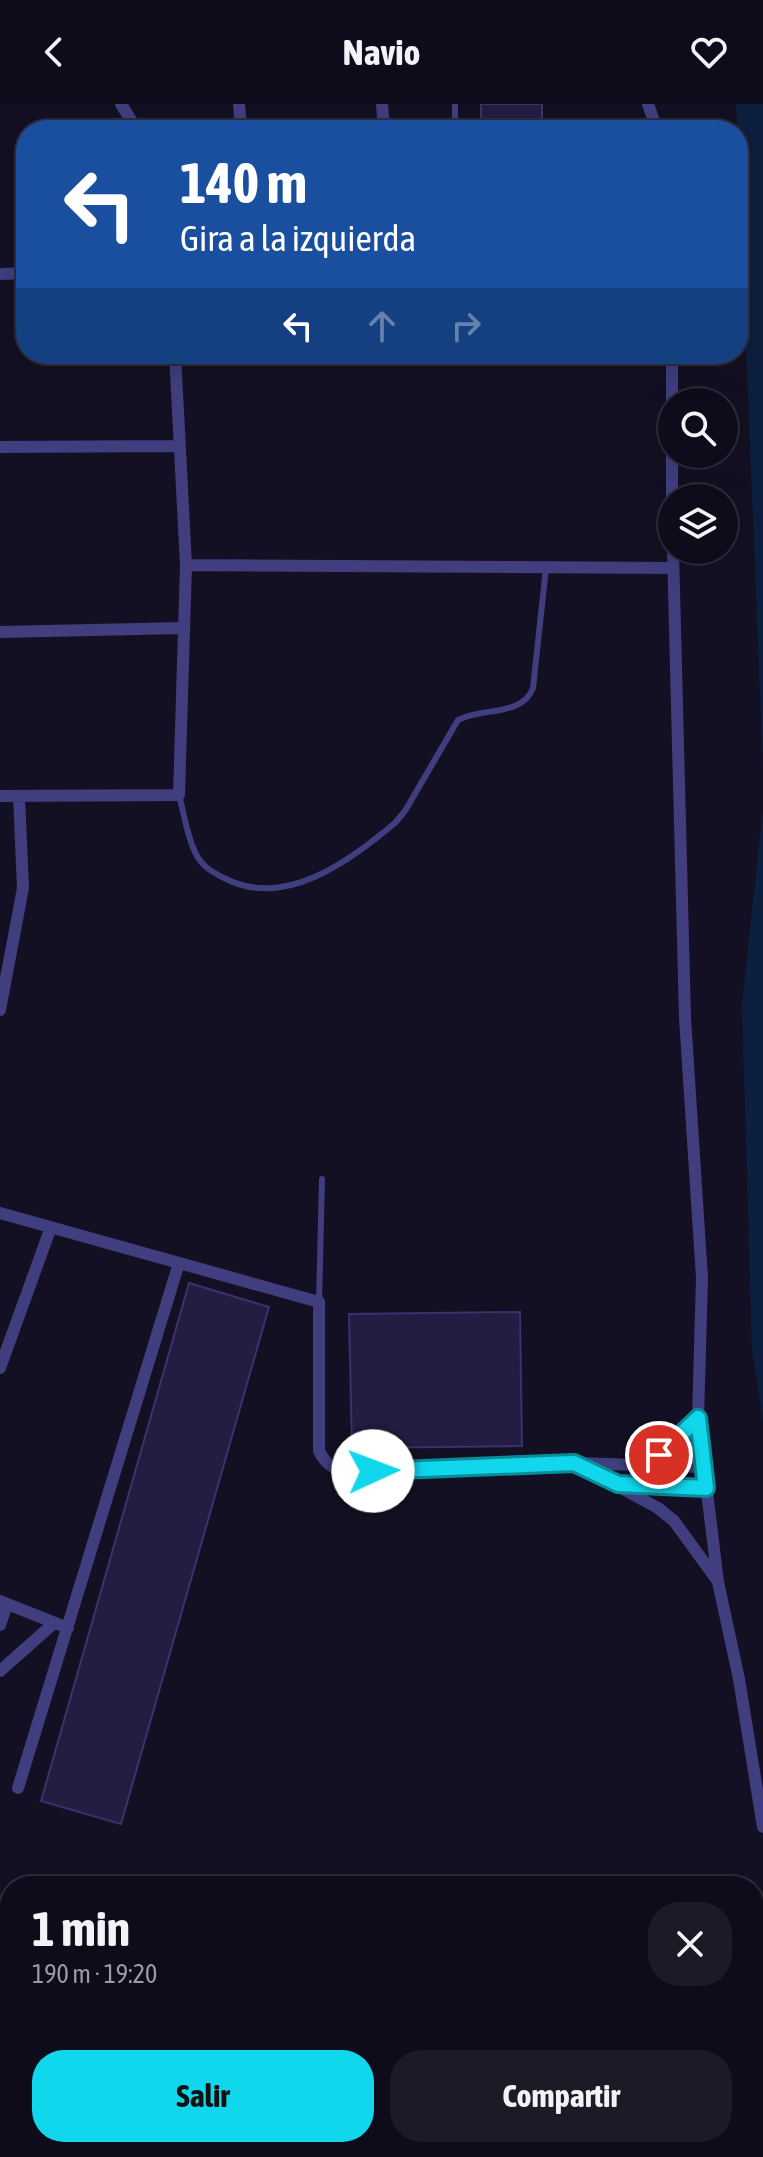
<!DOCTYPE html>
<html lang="es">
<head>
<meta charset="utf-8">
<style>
  :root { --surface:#0e0c1a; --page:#1c1a27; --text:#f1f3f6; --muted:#9b9ba2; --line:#2e2c39; --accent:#10d7ec }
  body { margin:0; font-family:"Asap Condensed",sans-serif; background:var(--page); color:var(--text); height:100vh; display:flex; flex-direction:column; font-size:30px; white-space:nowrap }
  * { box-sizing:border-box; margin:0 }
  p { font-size:26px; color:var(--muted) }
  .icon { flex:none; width:44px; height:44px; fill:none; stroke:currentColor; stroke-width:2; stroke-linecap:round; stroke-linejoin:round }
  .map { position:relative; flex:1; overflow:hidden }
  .details { position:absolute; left:0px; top:1772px; width:764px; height:282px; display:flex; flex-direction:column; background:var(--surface); border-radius:32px 32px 0 0; box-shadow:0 8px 32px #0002,0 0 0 2px var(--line) }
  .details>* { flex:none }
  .banner { position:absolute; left:16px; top:16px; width:732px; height:244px; border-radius:32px; box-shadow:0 8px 32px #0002,0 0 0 2px var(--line); background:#1a4fa0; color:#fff; overflow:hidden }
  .fabs { position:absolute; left:658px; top:284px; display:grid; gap:16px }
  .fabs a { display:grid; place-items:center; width:80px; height:80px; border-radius:50%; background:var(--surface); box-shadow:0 8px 32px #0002,0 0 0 2px var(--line); font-size:40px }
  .pin { position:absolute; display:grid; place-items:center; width:68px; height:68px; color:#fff; margin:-34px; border:4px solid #fff; border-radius:50%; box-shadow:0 2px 8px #0007 }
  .me { position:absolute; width:88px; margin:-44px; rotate:88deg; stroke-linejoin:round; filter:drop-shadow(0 0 6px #0008) }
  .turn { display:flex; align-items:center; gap:28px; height:168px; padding:0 32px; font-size:36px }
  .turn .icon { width:104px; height:104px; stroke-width:2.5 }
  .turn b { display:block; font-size:56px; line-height:68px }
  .lanes { display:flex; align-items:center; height:76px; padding:0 32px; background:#0003; justify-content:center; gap:40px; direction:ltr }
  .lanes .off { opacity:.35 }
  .round { display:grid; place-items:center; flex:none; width:84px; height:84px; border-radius:32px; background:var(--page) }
  .head { display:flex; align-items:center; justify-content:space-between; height:136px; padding:0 32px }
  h1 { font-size:48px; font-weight:700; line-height:60px }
  .cta { display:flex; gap:16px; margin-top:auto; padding:16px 32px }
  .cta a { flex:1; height:92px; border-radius:32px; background:var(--accent); color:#111; font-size:32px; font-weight:700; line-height:92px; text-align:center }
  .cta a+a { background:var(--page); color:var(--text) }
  header { display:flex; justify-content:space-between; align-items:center; height:104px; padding:0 32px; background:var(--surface); font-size:36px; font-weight:700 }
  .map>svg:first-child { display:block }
  .water { fill:#0d1f3e }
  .building { fill:#241d42; stroke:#3c316d; stroke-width:2 }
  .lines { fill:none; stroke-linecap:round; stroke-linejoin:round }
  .service { stroke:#403e7e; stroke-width:6 }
  .minor { stroke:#403e7e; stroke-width:12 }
  .route-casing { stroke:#0a8c99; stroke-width:20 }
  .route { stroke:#10d7ec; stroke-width:14 }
</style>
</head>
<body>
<header><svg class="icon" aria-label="back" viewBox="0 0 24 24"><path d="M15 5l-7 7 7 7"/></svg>Navio<svg class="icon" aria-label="heart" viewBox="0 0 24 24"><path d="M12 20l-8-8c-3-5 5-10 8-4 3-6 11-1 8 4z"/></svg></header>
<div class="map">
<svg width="763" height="2053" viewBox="0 0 763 2053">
  <rect width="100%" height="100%" fill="#131023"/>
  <path class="water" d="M736,0H763V662Z
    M763,704V1318L752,1245L742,900Z"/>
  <path class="building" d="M481,0H542V26H481Z
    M189,1179L269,1203L121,1720L41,1697Z
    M520,1208L522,1342L352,1344L349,1210Z
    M763,1879V2053H625L624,2044H754V1880Z"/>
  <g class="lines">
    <path class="service" d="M455,0V18
      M179,691C184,709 187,733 196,750C202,762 212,768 224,774C285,806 349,757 395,719L405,707L458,616C482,603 522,613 533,584L546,464
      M319,1198L322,1075"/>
    <path class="minor" d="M121,0L137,26
      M239,0L241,26
      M382,0L384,26
      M648,0L657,26
      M0,170L26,169
      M672,250V395
      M0,343L179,342
      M673,446L685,914L702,1174L698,1314L718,1478L739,1575L763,1723
      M186,461L673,464
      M0,528L184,524
      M0,692L179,691L186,461L175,250
      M0,906L23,784L19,692
      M0,1109L319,1198V1347C325,1359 332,1364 345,1368L574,1359L704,1363
      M0,1264L51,1123
      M643,1361L678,1336L698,1314
      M581,1362L658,1404L674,1417L717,1476
      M621,1381L706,1384
      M0,1497L68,1524
      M0,1521L7,1500
      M0,1567L53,1520
      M18,1684L179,1159
      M754,1808L763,1807
      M0,2043H10
      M41,2044V2053
      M241,2044V2053"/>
  </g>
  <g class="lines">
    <defs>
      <path id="route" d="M373,1367L574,1359L618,1380L706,1384L698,1314L659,1351"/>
    </defs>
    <use href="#route" class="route-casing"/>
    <use href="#route" class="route"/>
  </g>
</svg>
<div class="fabs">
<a><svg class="icon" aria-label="search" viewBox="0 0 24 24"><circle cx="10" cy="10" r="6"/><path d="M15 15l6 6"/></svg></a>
<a><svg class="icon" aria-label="layers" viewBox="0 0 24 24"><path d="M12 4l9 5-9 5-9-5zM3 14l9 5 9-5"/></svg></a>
</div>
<div class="pin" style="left:659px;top:1351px;background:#d93025"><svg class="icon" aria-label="arrive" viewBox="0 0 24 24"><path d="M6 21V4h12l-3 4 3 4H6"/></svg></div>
<svg class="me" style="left:373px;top:1367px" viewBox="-20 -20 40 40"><circle r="19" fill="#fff"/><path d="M0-13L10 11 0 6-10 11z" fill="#10d7ec"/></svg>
<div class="banner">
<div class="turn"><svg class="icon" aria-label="left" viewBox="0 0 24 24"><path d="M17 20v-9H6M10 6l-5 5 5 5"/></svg><div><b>140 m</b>Gira a la izquierda</div></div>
<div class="lanes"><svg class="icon" aria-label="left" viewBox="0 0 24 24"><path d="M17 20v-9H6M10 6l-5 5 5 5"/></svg><svg class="icon off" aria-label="ahead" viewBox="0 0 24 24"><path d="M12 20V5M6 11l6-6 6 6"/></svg><svg class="icon off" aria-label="right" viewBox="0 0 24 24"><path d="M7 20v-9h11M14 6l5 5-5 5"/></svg></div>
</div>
<section class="details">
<div class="head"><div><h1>1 min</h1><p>190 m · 19:20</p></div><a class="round"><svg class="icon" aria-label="close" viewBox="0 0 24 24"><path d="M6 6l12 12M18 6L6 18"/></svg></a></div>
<div class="cta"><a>Salir</a><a>Compartir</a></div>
</section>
</div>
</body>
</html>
